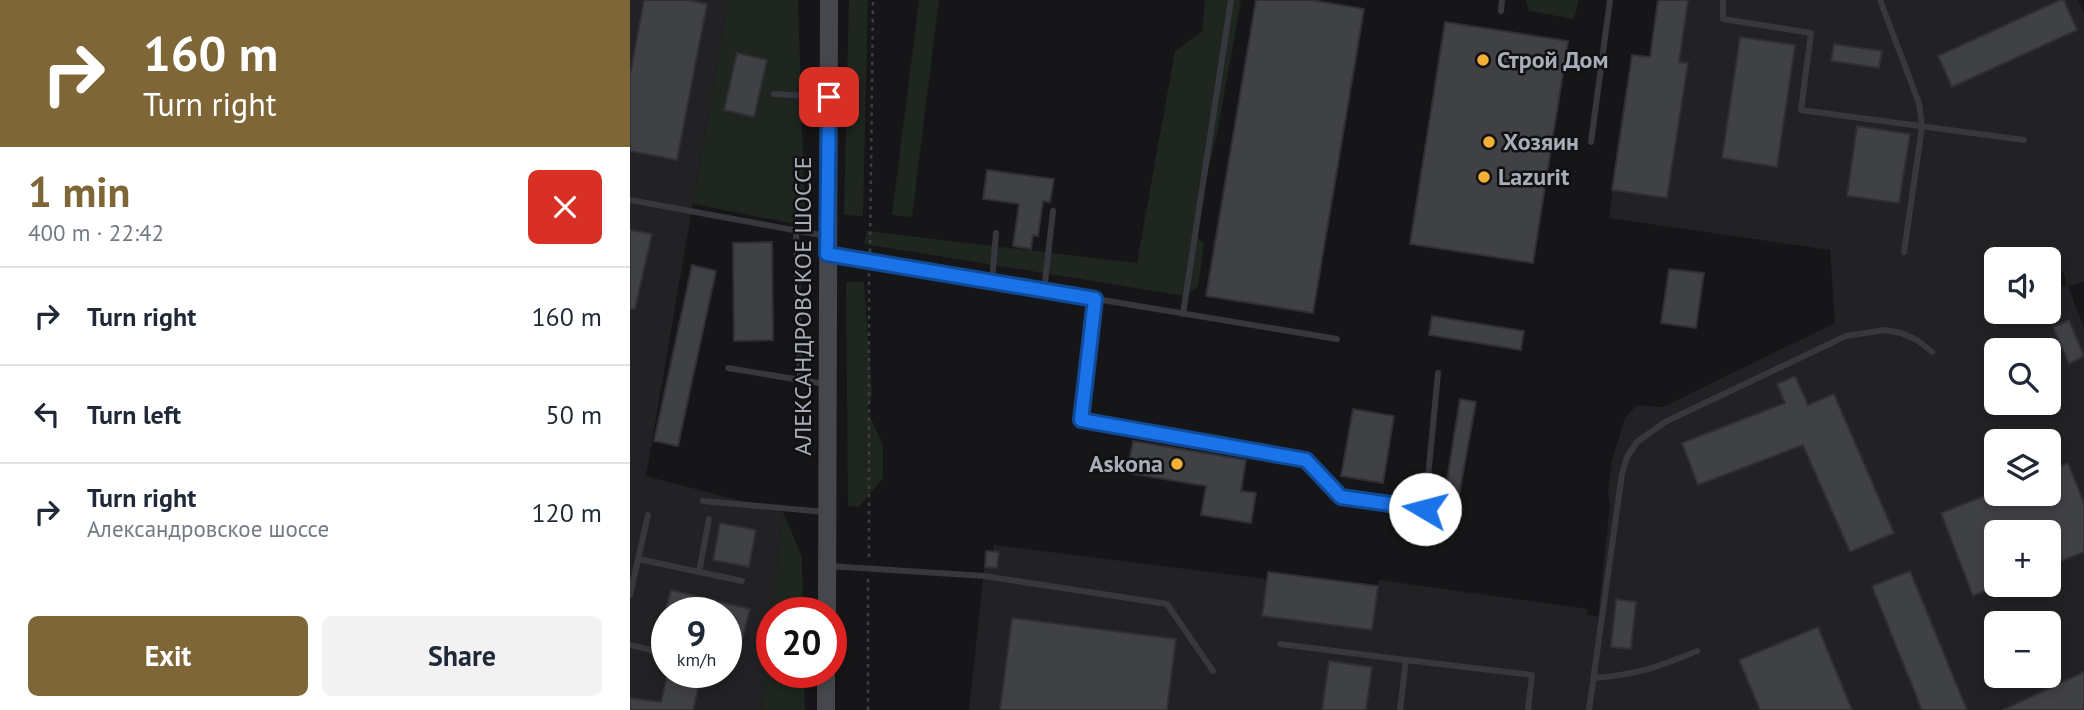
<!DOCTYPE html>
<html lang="en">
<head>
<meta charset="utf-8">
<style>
  :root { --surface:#fff; --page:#f2f2f3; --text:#1f2937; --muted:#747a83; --line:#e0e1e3; --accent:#7e6636 }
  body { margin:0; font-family:"PT Sans",sans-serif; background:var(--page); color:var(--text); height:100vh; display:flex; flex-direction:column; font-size:26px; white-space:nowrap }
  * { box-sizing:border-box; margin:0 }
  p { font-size:23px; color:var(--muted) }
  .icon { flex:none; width:38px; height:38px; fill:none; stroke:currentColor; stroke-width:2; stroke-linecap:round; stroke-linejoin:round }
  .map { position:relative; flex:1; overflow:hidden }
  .sheet { display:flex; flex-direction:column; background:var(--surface); width:630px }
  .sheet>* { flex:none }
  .guide { background:#7e6636; color:#fff; overflow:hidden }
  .tools { position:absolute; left:1354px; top:247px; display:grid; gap:14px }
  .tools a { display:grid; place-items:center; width:77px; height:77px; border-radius:10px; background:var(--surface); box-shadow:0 4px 10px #0003; font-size:35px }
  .speed { position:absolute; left:21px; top:597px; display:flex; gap:14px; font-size:35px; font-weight:700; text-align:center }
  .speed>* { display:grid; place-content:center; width:91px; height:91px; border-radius:50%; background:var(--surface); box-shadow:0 4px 10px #0003; line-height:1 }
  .speed small { font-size:18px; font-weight:400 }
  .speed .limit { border:10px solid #d22; background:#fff; color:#111 }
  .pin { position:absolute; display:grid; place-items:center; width:60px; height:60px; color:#fff; margin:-30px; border-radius:14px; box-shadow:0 4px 10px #0006 }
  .me { position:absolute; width:77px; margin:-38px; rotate:278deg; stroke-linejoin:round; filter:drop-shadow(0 0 5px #0008) }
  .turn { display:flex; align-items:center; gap:24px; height:147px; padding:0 28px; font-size:32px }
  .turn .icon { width:91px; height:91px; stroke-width:2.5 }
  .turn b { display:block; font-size:49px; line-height:60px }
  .round { display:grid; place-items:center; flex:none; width:74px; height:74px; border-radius:10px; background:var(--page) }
  .head { display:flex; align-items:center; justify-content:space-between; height:119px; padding:0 28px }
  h1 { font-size:42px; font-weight:700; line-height:52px; color:var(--accent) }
  .button { display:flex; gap:14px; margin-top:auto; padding:14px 28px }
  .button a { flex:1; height:80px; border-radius:10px; background:var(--accent); color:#fff; font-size:28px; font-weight:700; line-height:80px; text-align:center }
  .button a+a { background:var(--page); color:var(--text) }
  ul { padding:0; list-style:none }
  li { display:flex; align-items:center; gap:21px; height:98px; padding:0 28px; border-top:2px solid var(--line) }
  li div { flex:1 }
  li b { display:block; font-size:26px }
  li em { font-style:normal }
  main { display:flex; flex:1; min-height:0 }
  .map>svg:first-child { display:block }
  .built { fill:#222225; fill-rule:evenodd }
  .green { fill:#1e261f }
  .building { fill:#404145; stroke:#303034; stroke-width:2 }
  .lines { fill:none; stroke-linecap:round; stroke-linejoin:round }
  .path { stroke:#3d3f44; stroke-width:2.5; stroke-dasharray:3.5 5; stroke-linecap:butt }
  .service { stroke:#37383d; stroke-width:6 }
  .secondary { stroke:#45474d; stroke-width:18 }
  .route-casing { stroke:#114b97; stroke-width:18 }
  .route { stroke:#1a73e8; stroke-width:12 }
  .poi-dot { fill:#f2b134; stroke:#111113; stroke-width:2.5 }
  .labels { text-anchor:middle; stroke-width:5; stroke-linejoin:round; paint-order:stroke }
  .poi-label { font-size:24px; font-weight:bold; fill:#a8adb8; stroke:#111113; text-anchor:start }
  .street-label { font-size:24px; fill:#a8adb8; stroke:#111113 }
</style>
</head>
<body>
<main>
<section class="sheet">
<div class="guide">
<div class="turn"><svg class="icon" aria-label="right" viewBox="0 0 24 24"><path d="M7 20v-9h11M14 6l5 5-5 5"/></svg><div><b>160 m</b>Turn right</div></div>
</div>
<div class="head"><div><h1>1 min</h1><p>400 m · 22:42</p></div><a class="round" style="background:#d93025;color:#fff"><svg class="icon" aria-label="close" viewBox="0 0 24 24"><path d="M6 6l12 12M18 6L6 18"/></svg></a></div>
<ul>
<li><svg class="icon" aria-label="right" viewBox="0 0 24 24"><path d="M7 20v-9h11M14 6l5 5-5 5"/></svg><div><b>Turn right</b></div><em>160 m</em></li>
<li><svg class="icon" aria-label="left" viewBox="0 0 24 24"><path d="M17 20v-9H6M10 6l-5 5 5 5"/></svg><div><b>Turn left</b></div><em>50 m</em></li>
<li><svg class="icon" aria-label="right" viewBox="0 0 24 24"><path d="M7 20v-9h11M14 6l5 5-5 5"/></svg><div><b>Turn right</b><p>Александровское шоссе</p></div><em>120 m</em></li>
</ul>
<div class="button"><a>Exit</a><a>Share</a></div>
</section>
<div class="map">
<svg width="1454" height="710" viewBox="0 0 1454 710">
  <rect width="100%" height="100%" fill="#161618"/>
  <path class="built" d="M0,0H98L16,476L153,512L131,710H0ZM37,612H96V672H37Z
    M1028,0H1448L1454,13V282L1438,286L1454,328V710H339L356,551L363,552L364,545L636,579L638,572L748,586L749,580L958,609L957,615L968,616L980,505L978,493L982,460L995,418L1007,405L1033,407L1205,323L1200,250L979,218L1002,55L1020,57ZM1367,259H1419V277L1433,272L1437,285L1419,291V312H1367ZM1367,350H1419V402H1367ZM1367,441H1419V494H1367ZM1367,532H1419V584H1367ZM1367,623H1419V676H1367Z"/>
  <path class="green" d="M98,0H168L175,220L165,224L63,204Z
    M219,0H238L233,216L214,215Z
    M289,0H309L282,217L262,215Z
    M575,0H611L587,134L563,233L574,244L568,287L555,296L234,244L237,231L507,263L545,51L572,32Z
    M896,0H949L944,19L899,11Z
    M216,282H234L242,394L237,410L253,445V478L229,507L218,506Z
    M153,512L172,557L173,612H142V672H174L175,710H131Z"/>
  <path class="building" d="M14,0H58L77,4L47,160L0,151V75Z
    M626,0H682L734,9L683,313L576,296Z
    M1028,0H1058L1049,62L1058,63L1037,198L982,190L1002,55L1020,57Z
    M1430,0H1434L1447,30L1322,87L1308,56Z
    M815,22L938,41L903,263L780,244Z
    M1110,37L1165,45L1147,167L1092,158Z
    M1204,44L1252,51L1249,68L1201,61Z
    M107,53L137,60L124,117L94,110Z
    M1227,126L1280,134L1269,203L1217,196Z
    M357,170L424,179L420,202L413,201L408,236L403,235L401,249L383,246L389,204L353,199Z
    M0,230L22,234L5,309H0Z
    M142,242L143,340L104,341L103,243Z
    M62,265L86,271L48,446L24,441Z
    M1039,269L1074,273L1066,328L1031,323Z
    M802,316L894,331L891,350L799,335Z
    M1439,320L1454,356L1439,364L1423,327Z
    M1165,376L1178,405L1204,394L1264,533L1220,552L1173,445L1068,485L1052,443L1155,403L1147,384Z
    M830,399L846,402L829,495L815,492Z
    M723,409L764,416L753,483L711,476Z
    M503,441L616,460L611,491L626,493L621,523L571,515L576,486L497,473Z
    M1438,463L1454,503V552L1419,566V532H1367V586L1343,596L1311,513L1367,491V494H1419V470Z
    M90,523L126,530L119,567L83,560Z
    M356,551L369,552L367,568L355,567Z
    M1280,571L1337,710H1292L1242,586Z
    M638,572L748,586L742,630L632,616Z
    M41,590L120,609L107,660L96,657V612H35Z
    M986,599L1006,602L1001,649L981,647Z
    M382,618L546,639L537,710H370Z
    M1188,627L1222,710H1130L1109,660Z
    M699,661L742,667L736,710H692Z
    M38,672L71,677L63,710H0V698L31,702Z
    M1454,672V710H1373Z"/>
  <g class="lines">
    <path class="path" d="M240,252L243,0
      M239,557V273
      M238,710V577"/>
    <path class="service" d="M1093,0V19L1181,33L1171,110L1394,140
      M1250,0L1289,103L1292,127L1274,252
      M871,11L872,0
      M144,94L197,97
      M961,142L980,0
      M0,200L196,236
      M166,231L170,380
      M202,255L707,339
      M362,282L366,233
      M414,291L423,211
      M465,299L451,420L676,460L711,497L795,509L808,373
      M553,314L601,0
      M98,368L195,384
      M73,501L195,512
      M8,559L112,581
      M199,566L354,576L537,604L583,671
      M69,572L79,519
      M0,595L18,515
      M650,644L776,660
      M0,645L37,654
      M964,678C1005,675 1029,667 1067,651
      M770,710L776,660L902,675L898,710
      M959,710L992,474L997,457L1007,442L1035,422L1216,336L1255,330L1271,333L1287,340L1302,352"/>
    <path class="secondary" d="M197,612L199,0
      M196,710V672"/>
  </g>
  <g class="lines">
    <defs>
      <path id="route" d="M199,97L197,254L465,299L451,420L676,460L711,497L795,509"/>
    </defs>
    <use href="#route" class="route-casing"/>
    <use href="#route" class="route"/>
  </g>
  <g class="poi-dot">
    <circle cx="853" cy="60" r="7"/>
    <circle cx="859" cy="142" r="7"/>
    <circle cx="854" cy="177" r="7"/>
    <circle cx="547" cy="464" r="7"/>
  </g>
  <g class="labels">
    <g class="poi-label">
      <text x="867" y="68">Строй Дом</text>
      <text x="873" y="150">Хозяин</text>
      <text x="868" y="185">Lazurit</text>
      <text x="533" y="472" text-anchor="end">Askona</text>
    </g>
    <g class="street-label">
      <text transform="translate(173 306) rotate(-90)" y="8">АЛЕКСАНДРОВСКОЕ ШОССЕ</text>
    </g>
  </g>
</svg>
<div class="tools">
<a><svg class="icon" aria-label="sound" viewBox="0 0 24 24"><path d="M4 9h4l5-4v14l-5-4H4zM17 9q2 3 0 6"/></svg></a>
<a><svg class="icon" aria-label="search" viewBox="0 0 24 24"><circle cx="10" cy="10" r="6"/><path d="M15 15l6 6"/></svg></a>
<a><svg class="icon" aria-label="layers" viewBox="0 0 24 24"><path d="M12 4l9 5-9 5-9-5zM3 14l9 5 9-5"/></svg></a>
<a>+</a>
<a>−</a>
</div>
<div class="speed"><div>9<small>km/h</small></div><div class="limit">20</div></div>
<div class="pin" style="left:199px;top:97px;background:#d93025"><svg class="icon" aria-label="arrive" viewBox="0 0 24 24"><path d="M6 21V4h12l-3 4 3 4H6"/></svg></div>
<svg class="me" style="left:795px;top:509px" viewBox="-20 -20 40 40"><circle r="19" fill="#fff"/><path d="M0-13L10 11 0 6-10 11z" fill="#1a73e8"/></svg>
</div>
</main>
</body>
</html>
